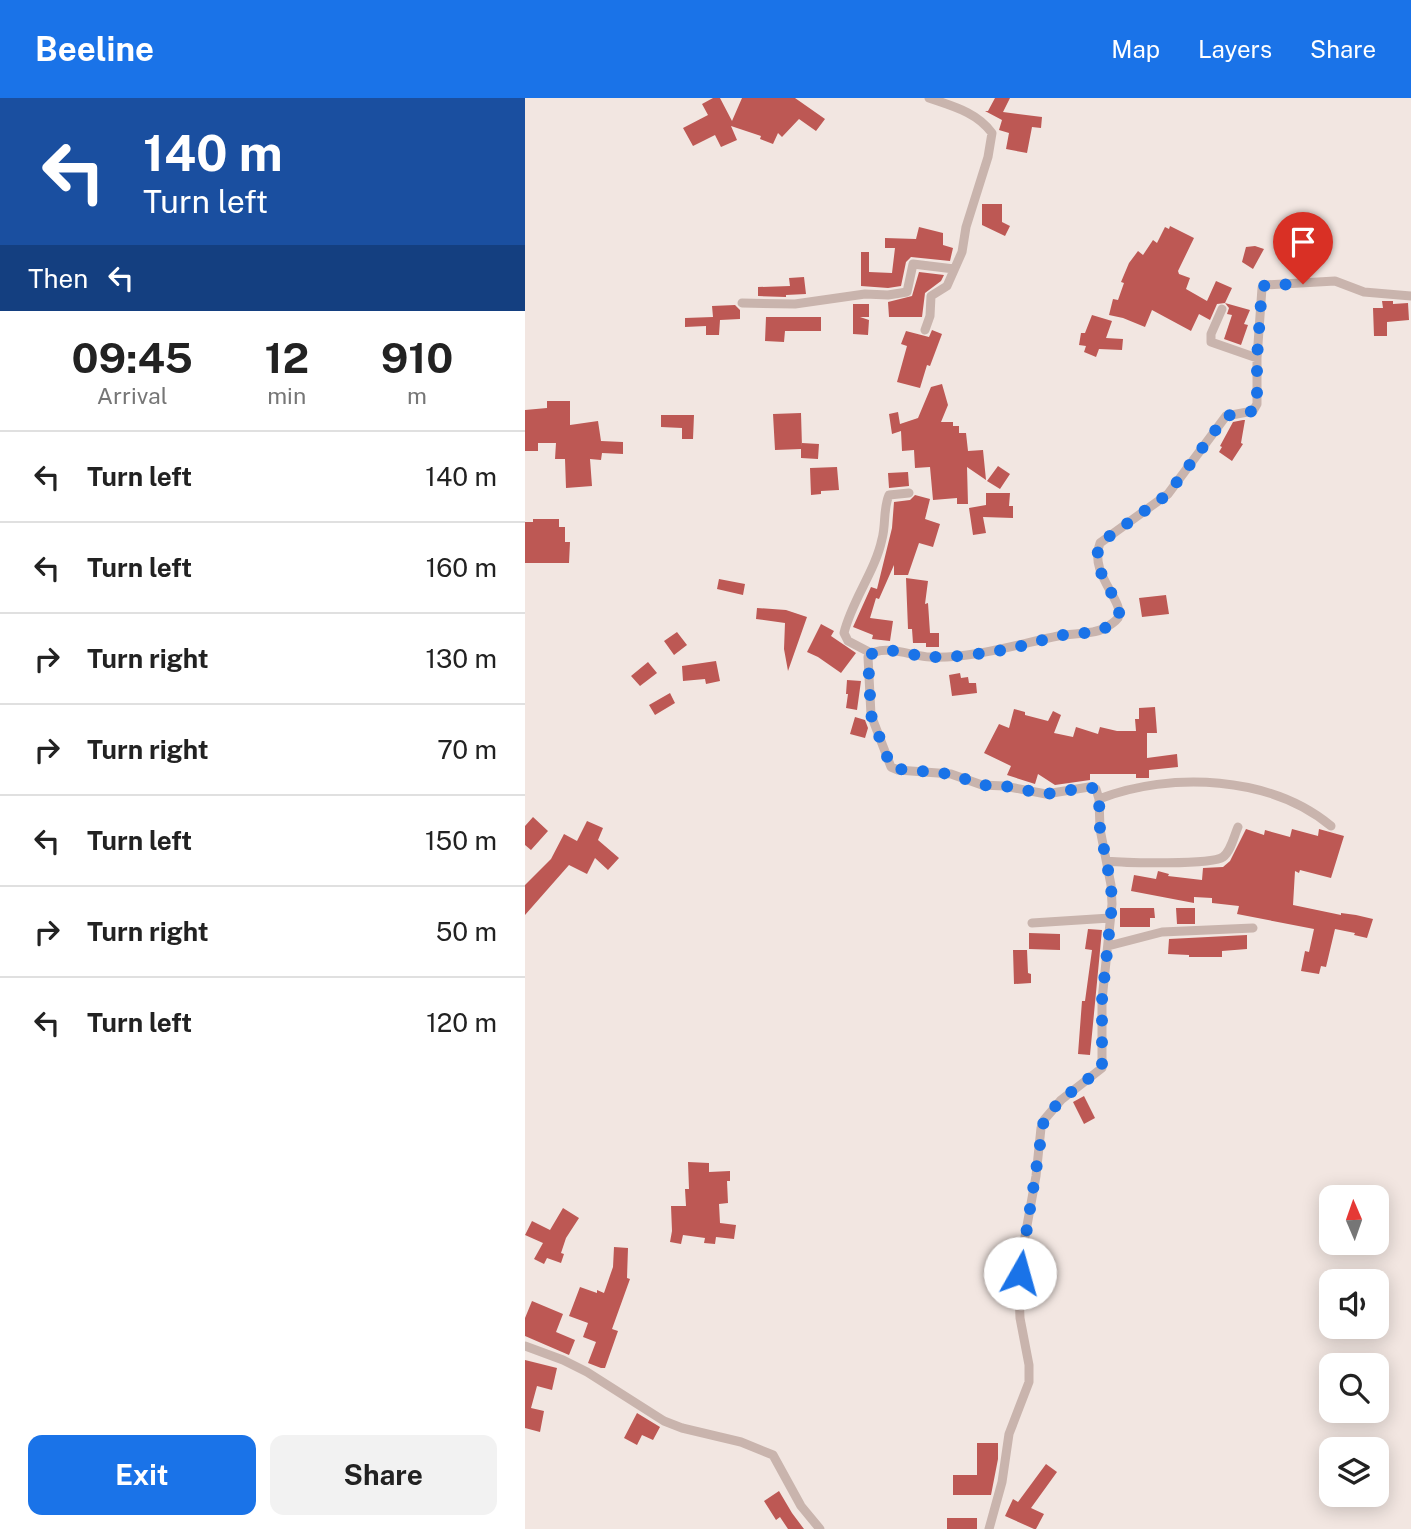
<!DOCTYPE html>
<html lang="en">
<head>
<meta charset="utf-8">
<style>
  :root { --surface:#fff; --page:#f2f2f2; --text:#222; --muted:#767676; --line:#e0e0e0; --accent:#1a73e8 }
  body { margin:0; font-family:"Public Sans",sans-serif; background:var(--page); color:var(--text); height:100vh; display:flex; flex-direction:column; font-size:26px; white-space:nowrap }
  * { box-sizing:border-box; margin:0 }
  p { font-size:23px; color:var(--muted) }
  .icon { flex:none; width:38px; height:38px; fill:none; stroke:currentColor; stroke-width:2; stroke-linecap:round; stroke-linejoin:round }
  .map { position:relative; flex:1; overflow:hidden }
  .details { display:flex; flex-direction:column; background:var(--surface); width:525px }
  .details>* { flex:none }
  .guide { background:#1a4fa0; color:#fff; overflow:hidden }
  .needle { width:46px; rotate:358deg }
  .buttons { position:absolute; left:794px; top:1087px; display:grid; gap:14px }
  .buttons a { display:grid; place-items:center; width:70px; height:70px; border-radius:14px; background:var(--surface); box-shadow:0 4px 18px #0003; font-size:35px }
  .pin { position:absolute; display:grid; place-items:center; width:60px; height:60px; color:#fff; margin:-72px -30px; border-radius:50% 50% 50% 0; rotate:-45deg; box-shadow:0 0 7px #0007 }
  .pin .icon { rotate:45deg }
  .me { position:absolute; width:77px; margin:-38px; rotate:7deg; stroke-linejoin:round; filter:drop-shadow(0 0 5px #0008) }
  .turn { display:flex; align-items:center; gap:24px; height:147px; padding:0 28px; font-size:32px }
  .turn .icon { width:91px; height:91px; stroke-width:2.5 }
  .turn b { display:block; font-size:49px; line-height:60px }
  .then { display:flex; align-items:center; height:66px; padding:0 28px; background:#0003; gap:14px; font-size:26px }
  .eta { display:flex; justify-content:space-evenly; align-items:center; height:119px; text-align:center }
  .eta b { font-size:42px; font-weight:700; line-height:49px }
  .button { display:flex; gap:14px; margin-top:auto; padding:14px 28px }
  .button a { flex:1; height:80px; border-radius:14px; background:var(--accent); color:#fff; font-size:28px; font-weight:700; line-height:80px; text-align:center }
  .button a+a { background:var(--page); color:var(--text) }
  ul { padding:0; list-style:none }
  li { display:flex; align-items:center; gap:21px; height:91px; padding:0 28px; border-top:2px solid var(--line) }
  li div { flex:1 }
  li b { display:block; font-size:26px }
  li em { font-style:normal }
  header { display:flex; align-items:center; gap:42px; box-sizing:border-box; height:98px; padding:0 35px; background:var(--accent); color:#fff }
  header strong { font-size:33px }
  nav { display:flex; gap:38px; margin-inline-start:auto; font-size:24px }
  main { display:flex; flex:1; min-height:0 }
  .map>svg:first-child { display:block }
  .building { fill:#bd5854 }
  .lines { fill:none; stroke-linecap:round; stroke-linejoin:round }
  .minor { stroke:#c9b4ad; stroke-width:9 }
  .route { stroke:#1a73e8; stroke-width:12; stroke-dasharray:0 21.6 }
</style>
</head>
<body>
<header>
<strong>Beeline</strong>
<nav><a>Map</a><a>Layers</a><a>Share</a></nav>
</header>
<main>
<section class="details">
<div class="guide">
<div class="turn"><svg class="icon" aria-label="left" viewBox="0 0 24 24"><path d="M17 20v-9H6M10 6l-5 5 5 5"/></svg><div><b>140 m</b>Turn left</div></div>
<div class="then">Then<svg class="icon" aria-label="left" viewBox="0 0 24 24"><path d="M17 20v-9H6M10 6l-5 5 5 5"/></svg></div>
</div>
<div class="eta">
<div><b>09:45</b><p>Arrival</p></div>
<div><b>12</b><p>min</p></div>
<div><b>910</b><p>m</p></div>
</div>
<ul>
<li><svg class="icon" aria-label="left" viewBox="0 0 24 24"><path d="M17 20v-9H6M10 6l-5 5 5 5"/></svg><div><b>Turn left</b></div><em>140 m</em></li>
<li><svg class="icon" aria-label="left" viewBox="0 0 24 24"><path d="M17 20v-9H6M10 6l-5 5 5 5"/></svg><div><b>Turn left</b></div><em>160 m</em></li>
<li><svg class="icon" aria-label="right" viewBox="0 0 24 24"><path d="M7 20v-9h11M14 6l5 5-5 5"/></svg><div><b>Turn right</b></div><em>130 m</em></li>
<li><svg class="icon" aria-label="right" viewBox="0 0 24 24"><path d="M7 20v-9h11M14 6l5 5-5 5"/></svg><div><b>Turn right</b></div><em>70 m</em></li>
<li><svg class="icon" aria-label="left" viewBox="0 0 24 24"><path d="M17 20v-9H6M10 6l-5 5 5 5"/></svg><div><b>Turn left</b></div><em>150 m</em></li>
<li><svg class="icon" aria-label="right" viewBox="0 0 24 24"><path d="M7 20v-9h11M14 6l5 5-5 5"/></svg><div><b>Turn right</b></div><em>50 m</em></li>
<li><svg class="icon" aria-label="left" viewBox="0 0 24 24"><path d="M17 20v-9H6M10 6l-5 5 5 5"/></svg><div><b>Turn left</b></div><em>120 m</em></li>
</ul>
<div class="button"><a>Exit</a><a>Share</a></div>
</section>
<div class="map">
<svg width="886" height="1431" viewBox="0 0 886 1431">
  <rect width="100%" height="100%" fill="#f2e6e1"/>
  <path class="building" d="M188,0H195L207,23L217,0H270L300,21L291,33L274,21L257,39L253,35L248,46L235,41L236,38L206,28L212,42L196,49L190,37L168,48L158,30L183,17L177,6Z
    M470,0H485L478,14L517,19L516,30L507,29L502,55L481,51L484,35L474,32L477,22L460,13H463Z
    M457,106H477V124L485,128L480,138L457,127Z
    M645,128L669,140L653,173L654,176L665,180L661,191L682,203L691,183L707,190L700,205L692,206L685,222L674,216L666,233L627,212L620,229L598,220L584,217L588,201L593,202L599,185L596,184L604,165L613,153L618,157L628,142L632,145L640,129L644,131Z
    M394,129L418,135V147L428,150L425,163L386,159L381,164L376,188L363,190L336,188V154H344V174L367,175L370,150H360V140L391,141Z
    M730,148L739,151L728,171L717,164L721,149Z
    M394,174L419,177L416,183L400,195L397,219H364L363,204L387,198Z
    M279,179L281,196L261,197V199L233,198V189L265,188L264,180Z
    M857,203H868V206L883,205L884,222L862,224V238H849L848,210H858Z
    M700,205L725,212L719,226L723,227L716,247L699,241L707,217L702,216L704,210Z
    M328,206H344V219H335L344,222L343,237L328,236Z
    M210,207L215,212V221L195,222L194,237H181V228L160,229V220L188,219L187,208Z
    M567,217L587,223L581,240L598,241L597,252L574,251L571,259L559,254L561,248L554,247L556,235H560Z
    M241,219H296V233H260L259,244L240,243Z
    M407,232L417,236L405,268L402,267L395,290L372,284L382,248L376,246L381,233L404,239Z
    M417,286L423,307L416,324H428V328H434V335H441L443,353L458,352L461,382L442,369L443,406H432V400L408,402L405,369L390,370L389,352L377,353L376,333L367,336L364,316L373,314L375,326L393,320L406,289Z
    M22,303H45V327L73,323L76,343L98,344V356L77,355L76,362L65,361L67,388L41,390L40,361H30L31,345H13V353H0V312L22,310Z
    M276,315L277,349V345L294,346L293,361L276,360V351L250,352L248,316Z
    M136,317H169L168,341H157V330L136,329Z
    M718,322H720L716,345L718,346L707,363L694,354L697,349L695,348L708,324Z
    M473,368L485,376L475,391L462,383Z
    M312,369L314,392L296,393V396L286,397L285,370Z
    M383,374L384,388L364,390L363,375Z
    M461,395H485L484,408H488V420L458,419L461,435L448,437L444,410L461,407Z
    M390,397L405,401L400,421L415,426L408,449L394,445L383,477H369V467L354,501L351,500L345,520L368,523L365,543L347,541L348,537L328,529L346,489L352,491L367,430L369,404L385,402Z
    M8,421H34V429H40V444H45L44,465H0V424H8Z
    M381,480L403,483L400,506L403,505L405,535H414V549H401V545H388L387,531H383Z
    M194,481L220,486L218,497L192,491Z
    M641,497L644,516L617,519L614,500Z
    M232,510L261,512L282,519L263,573L259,551L260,525L231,521Z
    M296,526L309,533L306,538L331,555L316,575L293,559L282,554Z
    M152,534L162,547L149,557L139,543Z
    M191,563L195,583L181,586L180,581L158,583L157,568Z
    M123,564L132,575L115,588L106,578Z
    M435,575L436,580L443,579L444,585H451L452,595L427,598L424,577Z
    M322,582L336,583L332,612L321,610L323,596H321Z
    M145,595L150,605L130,617L124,607Z
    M630,609L632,635H622V660L652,656L653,669L624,672V680H611V676H565V682L530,687L513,676L510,686L482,677L486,668L459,655L474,626L484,630L489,611L500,614V617L523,623L528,613L536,617L529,635L548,639L551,629L573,636L575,629L592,633H611L610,621H614V610Z
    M330,619L340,622L343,630L340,640L325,636Z
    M8,719L23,733L6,752L0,747V728Z
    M62,723L78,730L73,742L94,760L83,772L70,760L62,776L44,767L0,817V787L26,761L39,736L52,743Z
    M721,731L739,737L740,732L765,739L767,731L793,738L794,731L819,738L806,780L775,772L774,775L770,773L768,807L816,817V815L831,817L848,821L842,840L829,837L830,835L810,831L801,869L796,868L794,876L776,873L780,853L784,854L789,831L712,816L714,808L687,805V800L669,799V805L606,793L609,777L631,781L633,773L644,776L643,778L677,782L678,770L698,769L705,763Z
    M595,810H629L630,820H625V829H595Z
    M651,810H670V826H652Z
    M563,831L577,832L565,957L553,956L557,903H560L567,852L560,851Z
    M504,835L535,836V852L504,851Z
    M722,837V851L697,853V859H664V857L643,856L644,841Z
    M488,852H502L503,875L506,876V885L489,886Z
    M559,998L570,1020L559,1026L548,1004Z
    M163,1064L184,1065V1074L205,1073V1083H202L203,1105L194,1106L195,1125L211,1127L209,1141L191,1139L190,1146L179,1145L180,1140L158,1137L156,1146L145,1144L147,1133L146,1108H161L160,1091H164Z
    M38,1110L54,1120L41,1140L36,1155L39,1156L36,1165L22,1160L19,1166L9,1161L18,1145L0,1137L7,1123L25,1132Z
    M89,1149L103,1150L102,1180L105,1181L87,1231L93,1233L80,1270H76L63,1265L71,1244L58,1239L63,1225L44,1218L55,1189L72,1195V1192L79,1195L88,1169Z
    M7,1203L38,1216L31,1234L50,1242L44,1257L0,1238V1220Z
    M0,1262L32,1270L27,1292L12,1288L6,1310L19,1313L15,1334L0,1330Z
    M112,1315L135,1329L128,1342L117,1337L112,1347L99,1340Z
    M452,1345H473V1361L466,1397H428V1377H452Z
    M521,1366L532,1374L506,1410L519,1416L511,1431H509L480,1418L488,1401L493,1404Z
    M254,1393L267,1415L279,1431H263L255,1419L251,1422L239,1403Z
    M422,1420H452V1431H422Z"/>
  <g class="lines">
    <path class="minor" d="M217,205L270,206L340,196L363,197L382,194L388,166L429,171
      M697,211L686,236V244L732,260
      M400,232L405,218L406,198L422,188L437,154L441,129L463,59L467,35C452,14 427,8 404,0
      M346,555L323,543L319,535C327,502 350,474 357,441C361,427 358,411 364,397L384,395
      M574,701C646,673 746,678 806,728
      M582,763C600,765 687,767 698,759C706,753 709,738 713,729
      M507,825L585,820
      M583,848L637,834L728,830
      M0,1248L38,1262L62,1274L139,1323L157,1330L216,1344L248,1357L276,1408L295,1431
      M464,1431L477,1384L484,1336L504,1284V1267L495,1220L494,1195L497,1155L511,1078L516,1030L519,1022L536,1002L577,970V902L587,806L586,787L575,731L574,701L571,691L564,689L521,696L479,688L457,687L426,676L373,672L366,669L346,617L343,559C356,544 389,559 405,559C445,561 494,546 533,538C547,535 567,537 580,530C584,528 591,523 593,520C601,504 563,476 575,445L643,396L701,318L728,313L732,306V260L737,190L740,187L810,183L839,194L886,198"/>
  </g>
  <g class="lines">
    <path class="route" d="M495,1175L519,1021L536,1002L577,970V902L587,807L586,787L575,731L574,701L571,691L564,689L521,696L479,688L457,687L426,676L373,671L366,669L346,617L343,559C356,544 389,559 405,559C430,560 472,554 496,548C510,545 524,539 538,537C551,535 569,536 580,530C584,528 591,523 593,520C601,504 563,476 575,445L643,396L701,318L728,313L732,306V260L737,190L740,187L778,186"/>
  </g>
</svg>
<div class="buttons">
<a><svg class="needle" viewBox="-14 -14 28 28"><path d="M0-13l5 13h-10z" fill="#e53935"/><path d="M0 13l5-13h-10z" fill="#767676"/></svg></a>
<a><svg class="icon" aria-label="sound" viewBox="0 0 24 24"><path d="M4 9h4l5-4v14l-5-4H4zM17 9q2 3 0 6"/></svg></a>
<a><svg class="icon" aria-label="search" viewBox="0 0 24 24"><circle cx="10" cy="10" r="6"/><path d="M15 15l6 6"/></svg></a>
<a><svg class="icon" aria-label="layers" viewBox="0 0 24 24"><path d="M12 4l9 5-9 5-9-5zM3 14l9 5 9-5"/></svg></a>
</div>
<div class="pin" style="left:778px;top:186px;background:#d93025"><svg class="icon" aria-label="arrive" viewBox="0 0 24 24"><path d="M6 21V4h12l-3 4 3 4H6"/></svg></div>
<svg class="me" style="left:495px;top:1175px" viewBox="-20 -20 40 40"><circle r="19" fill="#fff"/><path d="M0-13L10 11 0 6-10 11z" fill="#1a73e8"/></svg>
</div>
</main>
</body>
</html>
